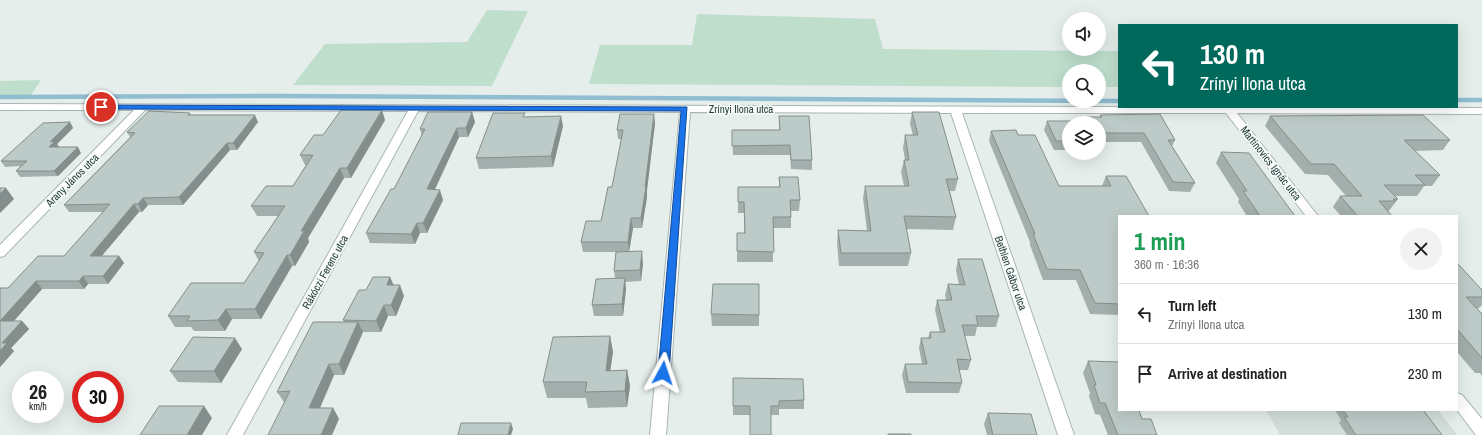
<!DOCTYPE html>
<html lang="en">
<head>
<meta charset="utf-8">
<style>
  :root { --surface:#fff; --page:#f2f2f2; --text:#222; --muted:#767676; --line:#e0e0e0 }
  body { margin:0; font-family:"Archivo Narrow",sans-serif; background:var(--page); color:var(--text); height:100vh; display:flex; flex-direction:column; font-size:15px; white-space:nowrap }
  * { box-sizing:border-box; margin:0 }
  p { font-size:13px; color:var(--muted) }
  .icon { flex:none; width:22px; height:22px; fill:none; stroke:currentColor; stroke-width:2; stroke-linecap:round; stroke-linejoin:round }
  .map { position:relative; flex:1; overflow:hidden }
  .sheet { position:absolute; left:1118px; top:215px; width:340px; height:196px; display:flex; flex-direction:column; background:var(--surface); border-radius:0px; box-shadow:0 4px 16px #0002 }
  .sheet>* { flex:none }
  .banner { position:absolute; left:1118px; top:24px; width:340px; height:84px; border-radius:0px; box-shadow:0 4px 16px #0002; background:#00695c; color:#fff; overflow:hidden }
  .buttons { position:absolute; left:1062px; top:12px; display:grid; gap:8px }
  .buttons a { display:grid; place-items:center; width:44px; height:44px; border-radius:50%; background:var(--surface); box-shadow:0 4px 16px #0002; font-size:20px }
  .speed { position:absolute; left:12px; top:371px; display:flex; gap:8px; font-size:20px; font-weight:700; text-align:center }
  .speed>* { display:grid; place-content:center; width:52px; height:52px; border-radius:50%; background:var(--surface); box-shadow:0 4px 16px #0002; line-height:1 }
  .speed small { font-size:10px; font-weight:400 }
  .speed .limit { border:6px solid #d22; background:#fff; color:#111 }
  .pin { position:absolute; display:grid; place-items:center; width:34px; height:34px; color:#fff; margin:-17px; border:2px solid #fff; border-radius:50%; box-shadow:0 1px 4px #0007 }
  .me { position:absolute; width:44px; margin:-22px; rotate:5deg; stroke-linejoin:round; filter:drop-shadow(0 0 3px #0008) }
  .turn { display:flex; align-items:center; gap:14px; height:84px; padding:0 16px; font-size:18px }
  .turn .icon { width:52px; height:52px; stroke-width:2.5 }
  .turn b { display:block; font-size:28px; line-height:34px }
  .round { display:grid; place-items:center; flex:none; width:42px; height:42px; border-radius:21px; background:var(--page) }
  .head { display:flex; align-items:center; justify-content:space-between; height:68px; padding:0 16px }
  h1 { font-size:24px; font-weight:700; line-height:30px; color:#1e9e55 }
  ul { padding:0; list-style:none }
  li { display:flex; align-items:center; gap:12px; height:60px; padding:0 16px; border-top:1px solid var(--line) }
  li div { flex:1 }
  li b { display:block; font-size:15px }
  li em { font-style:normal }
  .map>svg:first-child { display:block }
  .built { fill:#d3deda }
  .green { fill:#bfdecc }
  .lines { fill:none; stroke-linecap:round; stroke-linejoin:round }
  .stream { stroke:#90bdd0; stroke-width:4.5 }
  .minor-casing { stroke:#a8b6b3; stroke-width:2 }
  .minor { fill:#fff; fill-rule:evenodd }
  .wall { fill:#a3afac }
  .shaded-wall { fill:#848e8c }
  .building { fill:#bdcbc8; stroke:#848e8c }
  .route { fill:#1a73e8; stroke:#114b97 }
  .labels { text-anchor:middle; stroke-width:3.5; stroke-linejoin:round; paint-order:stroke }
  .street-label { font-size:11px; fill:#253f3c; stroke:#f6faf8 }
</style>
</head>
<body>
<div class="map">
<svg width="1482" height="435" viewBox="0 0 1482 435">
  <rect width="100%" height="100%" fill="#e5eeeb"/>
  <path class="built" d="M1266,410H1438L1457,435H1280Z"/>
  <path class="green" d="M487,10L528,11L492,86L293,85L325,44L467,42Z
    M697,14L875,19L883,49L1119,51V87H1099V71H1069V87L589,84L600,45H692Z
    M41,80L29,98H0V81Z"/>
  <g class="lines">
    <path class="stream" d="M0,97L284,96L1119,101
      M1457,100H1482"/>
    <defs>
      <path id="minor" d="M0,104L1482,108V114L1237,113L1318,216H1306L1226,113H962L1074,435H1058L951,113L690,112L666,435H650L680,112L418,111L243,435H227L408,111L145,110L4,256L0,257V245L134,110H0Z
        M1457,393L1462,395L1482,419V435H1476L1457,410Z"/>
    </defs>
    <use href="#minor" class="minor-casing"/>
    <use href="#minor" class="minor"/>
  </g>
  <path class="wall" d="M472,112L475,122L468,137H459L435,190L443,200L427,233H420L415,244L370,243L366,233L394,189L422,136L420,129Z
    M912,112L958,179L955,191H950L956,217L953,230L906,229L911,253L908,266H839L837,243L838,230L867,231L863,198L865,186H904L901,172L904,160H905L903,148L905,135H913L910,124Z
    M190,113L191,115L258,122L237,150H230L183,205H148L142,212H139L101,256H119L124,263L108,284H88L84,289H42L13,321H22L29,329L11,348L14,351L0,367V288H8L64,256L103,212H69L64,205L130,137L127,132Z
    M1100,115L1175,140L1172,146L1195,183L1190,192L1169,191L1141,142H1099V123H1069V150H1054L1044,130L1047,121H1080L1081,117H1100Z
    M779,116L812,160V170L791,169L790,155H733L732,130H779Z
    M1270,116L1450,140L1443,150L1415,151L1440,175L1432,186H1424L1417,196H1395L1398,199L1388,212L1392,216H1341L1333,207L1340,196H1346L1328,175L1305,174L1265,126Z
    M526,117L563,126L553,167L479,169L476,158Z
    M385,120L351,178H344L308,238L309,242L295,266H292L261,319H232L225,331H194L191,327H175L168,316L244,283L259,261L254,252L278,216H257L251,206L293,186L306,165H305L300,155L323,135Z
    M70,122L73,128L57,144L59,147L81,153L58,176L20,177L16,171L20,166L5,167L1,161Z
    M655,123L647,190V197L642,228H633L629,252L643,263L641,281L625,282L626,289L623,316H594L592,305L615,278L614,271L616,252H583L581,242L601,221L612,187L622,139H618L617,130Z
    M991,131L1018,135L1059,186H1102L1106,176H1126L1119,216V315L1090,314L1076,280H1043L1030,245V242L989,141Z
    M1221,152L1295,216H1247L1238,202L1239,199L1216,163Z
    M779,177L800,200L799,211H791V228H773V262H737V233H744V213H738V187H779Z
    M958,259L999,316L996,327H977L975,336H965L971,360L968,370H959L962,383L959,393H906L902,375L905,364H922L919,348L921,338H928L930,332H940L935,310L937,300H946L945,295L948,284L959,285L956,270Z
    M1457,263L1482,290V305L1479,308H1477L1482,314V376L1480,373H1475L1457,352Z
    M390,277L393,285L404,296L396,316H388L381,332H363L344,375H334L320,408H333L339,419L284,402L277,392L344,322L343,320L366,290Z
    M711,314L759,315V326H712Z
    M610,336L613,352L610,371L627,370L630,386L627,407L588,408L586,398H547L543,382Z
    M242,349L221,383L178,382L170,371Z
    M1088,361L1142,419L1157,435H1108L1100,415L1095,414L1089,396L1090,393L1083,373Z
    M733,378L804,400V409H779V415H733Z
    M1335,410H1423L1442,435H1347L1339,423L1341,420Z
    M988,413L1037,435H987L984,424Z"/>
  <path class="shaded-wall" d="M382,110L385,120L351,178L347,168Z
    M472,112L475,122L468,137L466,128Z
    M654,114L655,123L647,190V197L642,228L641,218Z
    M255,115L258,122L237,150L233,143Z
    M561,116L563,126L553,167L551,156Z
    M70,122L73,128L57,144L59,147H49L50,142Z
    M457,128L459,137L430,199L427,189Z
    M227,143L230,150L183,205L179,197Z
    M78,147L81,153L58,176L54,171Z
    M340,168L344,178L308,238L309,242L295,266L290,255L301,231Z
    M6,188L14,199L0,213V194Z
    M440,190L443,200L427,233L423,223Z
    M143,198L148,205L142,212L138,204Z
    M134,204L139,212L95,264L90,256Z
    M631,218L633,228L629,252L628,242Z
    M417,223L420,233L415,244L411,234Z
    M642,251L643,263L641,281L640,270Z
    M287,255L292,266L261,319L255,309Z
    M119,256L124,263L108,284L103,276Z
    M83,276L88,284L84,289L79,281Z
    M390,277L395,288L387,285Z
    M625,278L626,289L623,316L622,304Z
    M36,281L42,289L7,329L0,321Z
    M400,285L404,296L396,316L391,305Z
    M384,305L388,316L381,332L376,321Z
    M226,309L232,319L225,331L218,320Z
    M22,321L29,329L11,348L14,351L0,367V351L2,343Z
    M358,322L363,332L344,375L339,364Z
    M610,336L613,352L608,386L606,371Z
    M235,338L242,349L221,383L214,371Z
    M329,364L334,375L315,419L309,408Z
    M627,370L630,386L627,407L625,391Z
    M204,406L212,418L202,435H187Z
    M333,408L339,419L332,435H321Z
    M511,423L513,429L511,435H508Z"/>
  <path class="building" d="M341,110H382L347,168H340L301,231H304L290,255H287L255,309H226L218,320L187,321L190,316H168L191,283H244L264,253L254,252L285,206H251L266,186H293L313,155H300L314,135H323Z
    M149,111L190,113L188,115H255L233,143H227L179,197L143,198L138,204H134L90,256H119L103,276H83L79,281H36L0,321V288H8L38,256H64L110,204L64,205L135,133L127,132Z
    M428,112H472L466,128H457L427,189L440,190L423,223H417L411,234L366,233L391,189H394L425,129H420Z
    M912,112H939L958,179H946L956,217L904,216L911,253H841L838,230L871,231L865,186H909L904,160H909L905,135H918Z
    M493,113H525L523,117L561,116L551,156L476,158Z
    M620,114H654L645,187H646L641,218H631L628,242H581L586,221H601L608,187H612L623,130H617Z
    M1160,114L1175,140H1168L1195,183L1173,182L1144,133H1099V123H1069V141H1056L1047,121H1083L1081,117H1102L1100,115Z
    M1423,115L1450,140H1404L1440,175H1415L1425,185H1384L1398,199H1393L1396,201H1379L1392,216H1358L1340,196H1362L1334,164H1311L1270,116Z
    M779,116H809L812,160H791L790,145L732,146V130H780Z
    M70,122L50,142L55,141L49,147H78L54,171H16L27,161H1L43,123Z
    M1016,130L1018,135H1035L1059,186H1111L1106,176H1126L1149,216H1119V304L1095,303L1080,270L1047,269L1033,234H1035L991,131Z
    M1221,152L1249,153L1295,216H1260L1243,191H1247Z
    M779,177H798L800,200H790L791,217H773L774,252L737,251V233H745L744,202H738V187H780Z
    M0,188H6L0,194Z
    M642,251L640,270L614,271L616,252Z
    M958,259H982L999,316H976L978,325H962L971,360L957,359L962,383L908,382L905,364H927L921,338H931L930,332H945L937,300H952L948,284L965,285Z
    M1457,263L1482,290V297H1466L1482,314V358L1457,329Z
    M373,277H390L387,285H400L391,305H384L376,321L343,320L359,290H366Z
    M625,278L622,304L592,305L596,279Z
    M713,284H759V315L711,314Z
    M0,321H22L2,343H7L0,351Z
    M313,322H358L339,364H329L309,408H333L321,435H268L290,391L277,392Z
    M610,336L606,371L627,370L625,391L585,392L587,382H543L553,337Z
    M193,337L235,338L214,371H170Z
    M1088,361L1119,362V410H1139L1142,419H1151L1157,435H1118L1105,403H1100L1094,385H1096Z
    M733,378L803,379L804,400L779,401V406H771V435H750V406H733Z
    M159,406H204L187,435H140Z
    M1343,410H1423L1442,435H1356L1344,417H1348Z
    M988,413L1031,414L1037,435H993Z
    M461,423H511L508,435H458Z
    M888,434H911V435H888Z"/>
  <path class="route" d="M98,105L687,107L669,373L667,376H659L658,373L681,111L101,109H98Z"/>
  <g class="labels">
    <g class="street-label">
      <text x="741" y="113">Zrínyi Ilona utca</text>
      <text transform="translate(1271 163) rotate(52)" y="4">Martinovics Ignác utca</text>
      <text transform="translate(72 180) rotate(-45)" y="4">Arany János utca</text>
      <text transform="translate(325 272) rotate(-61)" y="4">Rákóczi Ferenc utca</text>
      <text transform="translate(1011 273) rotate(71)" y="4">Bethlen Gábor utca</text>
    </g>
  </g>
</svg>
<div class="buttons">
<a><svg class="icon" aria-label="sound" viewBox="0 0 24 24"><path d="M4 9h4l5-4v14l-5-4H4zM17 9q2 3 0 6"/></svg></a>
<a><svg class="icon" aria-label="search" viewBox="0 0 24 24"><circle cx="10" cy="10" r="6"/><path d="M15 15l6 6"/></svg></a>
<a><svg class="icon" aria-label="layers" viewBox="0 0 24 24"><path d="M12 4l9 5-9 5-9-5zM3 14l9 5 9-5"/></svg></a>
</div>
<div class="speed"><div>26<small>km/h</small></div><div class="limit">30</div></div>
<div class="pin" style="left:101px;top:107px;background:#d93025"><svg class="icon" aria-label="arrive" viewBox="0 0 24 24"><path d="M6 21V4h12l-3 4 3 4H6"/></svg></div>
<svg class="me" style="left:663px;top:373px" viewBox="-20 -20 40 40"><path d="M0-17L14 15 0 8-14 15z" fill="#1a73e8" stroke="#fff" stroke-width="4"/></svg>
<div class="banner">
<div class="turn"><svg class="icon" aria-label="left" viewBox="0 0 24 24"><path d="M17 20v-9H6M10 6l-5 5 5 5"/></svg><div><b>130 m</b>Zrínyi Ilona utca</div></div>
</div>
<section class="sheet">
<div class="head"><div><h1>1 min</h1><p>360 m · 16:36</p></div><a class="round"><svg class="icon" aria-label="close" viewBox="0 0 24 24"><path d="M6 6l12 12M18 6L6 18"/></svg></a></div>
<ul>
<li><svg class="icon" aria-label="left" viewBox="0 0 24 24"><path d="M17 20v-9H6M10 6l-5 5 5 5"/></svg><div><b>Turn left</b><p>Zrínyi Ilona utca</p></div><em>130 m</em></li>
<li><svg class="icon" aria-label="arrive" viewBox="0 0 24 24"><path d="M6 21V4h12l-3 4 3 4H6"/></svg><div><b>Arrive at destination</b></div><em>230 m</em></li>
</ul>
</section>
</div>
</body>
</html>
